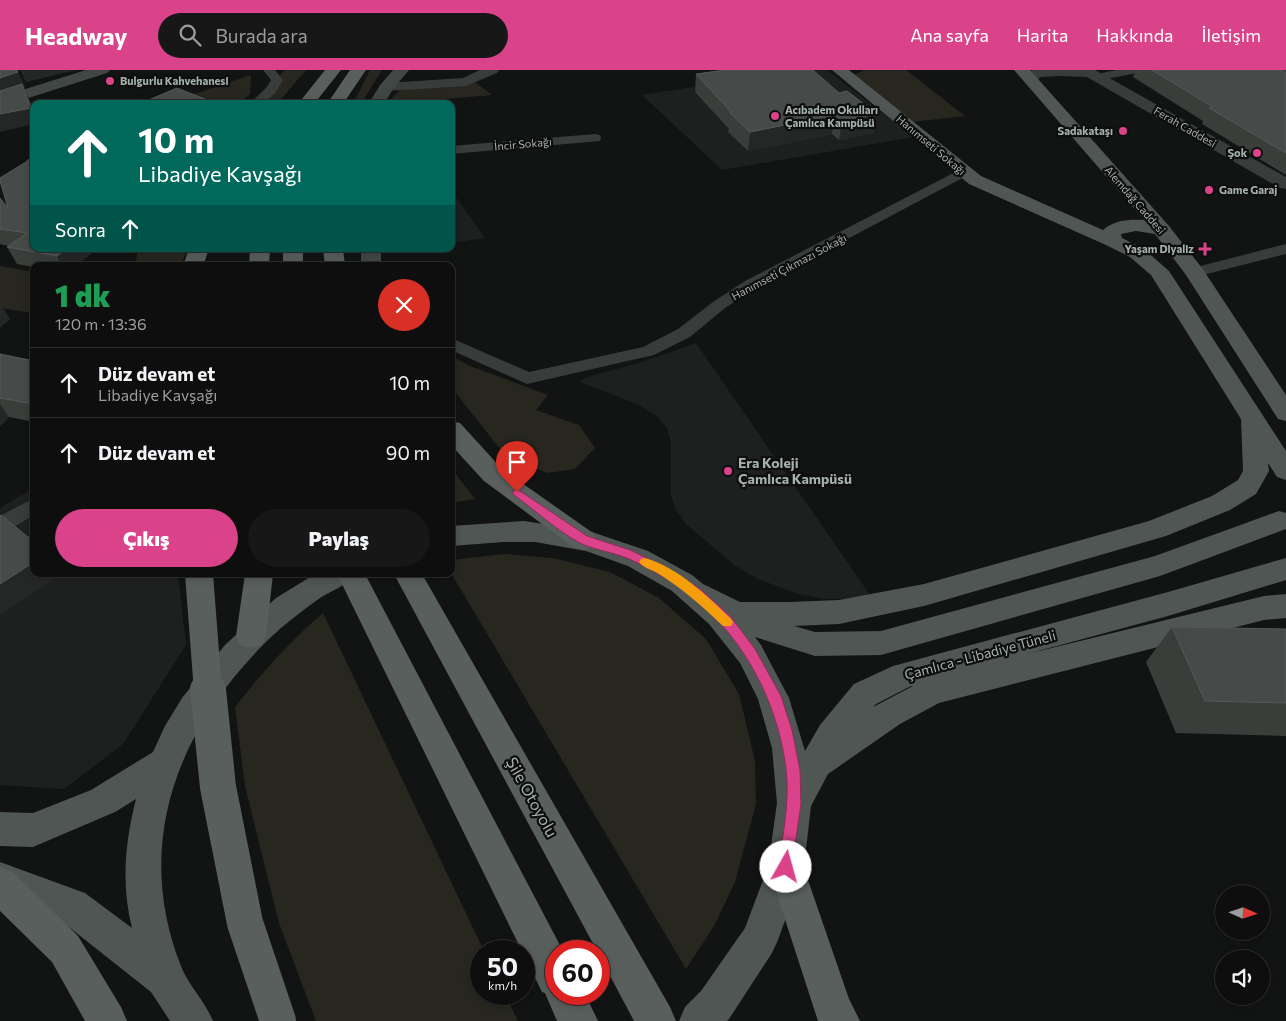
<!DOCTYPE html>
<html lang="tr">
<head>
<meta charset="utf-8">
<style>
  :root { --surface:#0e0e0e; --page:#171717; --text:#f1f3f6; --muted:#9b9c9e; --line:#2e2e2e; --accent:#da4389 }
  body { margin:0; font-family:Commissioner,sans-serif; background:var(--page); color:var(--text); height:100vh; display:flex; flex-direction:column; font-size:19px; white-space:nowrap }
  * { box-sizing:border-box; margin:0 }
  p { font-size:16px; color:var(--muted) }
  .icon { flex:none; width:28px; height:28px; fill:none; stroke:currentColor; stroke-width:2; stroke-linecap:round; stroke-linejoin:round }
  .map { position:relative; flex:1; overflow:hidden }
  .drawer { position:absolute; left:30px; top:192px; width:425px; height:315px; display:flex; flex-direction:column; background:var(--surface); border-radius:10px; box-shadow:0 2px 8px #0003,0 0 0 1px var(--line) }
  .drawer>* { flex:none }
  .top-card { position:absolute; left:30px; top:30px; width:425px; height:152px; border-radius:10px; box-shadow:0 2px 8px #0003,0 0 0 1px var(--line); background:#00695c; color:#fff; overflow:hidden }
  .needle { width:32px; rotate:93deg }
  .buttons { position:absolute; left:1215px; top:815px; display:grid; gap:10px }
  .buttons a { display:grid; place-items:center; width:55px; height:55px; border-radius:50%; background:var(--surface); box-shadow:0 2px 8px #0003,0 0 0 1px var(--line); font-size:25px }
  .speed { position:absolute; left:470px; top:870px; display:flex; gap:10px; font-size:25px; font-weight:700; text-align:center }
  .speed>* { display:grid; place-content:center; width:65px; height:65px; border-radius:50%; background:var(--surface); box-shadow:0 2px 8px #0003,0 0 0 1px var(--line); line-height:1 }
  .speed small { font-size:12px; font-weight:400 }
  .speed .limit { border:8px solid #d22; background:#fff; color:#111 }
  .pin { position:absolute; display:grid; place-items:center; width:42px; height:42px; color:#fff; margin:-51px -21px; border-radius:50% 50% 50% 0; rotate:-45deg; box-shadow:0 0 5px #0007 }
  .pin .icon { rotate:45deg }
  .me { position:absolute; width:55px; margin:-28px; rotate:7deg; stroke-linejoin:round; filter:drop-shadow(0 0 4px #0008) }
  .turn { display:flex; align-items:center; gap:18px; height:105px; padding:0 25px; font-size:22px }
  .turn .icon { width:65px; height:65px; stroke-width:2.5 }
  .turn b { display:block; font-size:35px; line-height:42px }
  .then { display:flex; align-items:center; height:48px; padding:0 25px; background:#0003; gap:10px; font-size:19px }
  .round { display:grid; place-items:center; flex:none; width:52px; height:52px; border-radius:26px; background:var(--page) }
  .headline { display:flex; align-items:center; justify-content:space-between; height:85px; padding:0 25px }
  h1 { font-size:30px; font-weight:800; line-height:38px; color:#1e9e55 }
  .action { display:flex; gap:10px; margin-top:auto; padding:10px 25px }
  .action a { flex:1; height:58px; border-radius:30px; background:var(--accent); color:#fff; font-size:20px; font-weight:800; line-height:58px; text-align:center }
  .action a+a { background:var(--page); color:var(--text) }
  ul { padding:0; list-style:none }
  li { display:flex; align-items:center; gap:15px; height:70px; padding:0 25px; border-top:1px solid var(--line) }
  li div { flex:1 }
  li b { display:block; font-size:19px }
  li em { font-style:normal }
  header { display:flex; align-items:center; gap:30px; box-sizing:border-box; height:70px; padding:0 25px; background:var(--accent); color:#fff }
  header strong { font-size:24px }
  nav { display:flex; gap:28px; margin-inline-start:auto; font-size:18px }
  .search { width:350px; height:45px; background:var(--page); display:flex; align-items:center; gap:12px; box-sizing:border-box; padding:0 18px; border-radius:28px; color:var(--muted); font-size:19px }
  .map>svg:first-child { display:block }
  .built { fill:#1e201f }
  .green { fill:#272720 }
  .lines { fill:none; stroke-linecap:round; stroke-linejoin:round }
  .minor { fill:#383c3b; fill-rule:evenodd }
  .tertiary { fill:#383c3b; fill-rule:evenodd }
  .secondary { fill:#414745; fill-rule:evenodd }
  .primary { fill:#4f5654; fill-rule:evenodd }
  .trunk { fill:#585f5c; fill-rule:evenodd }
  .trunk-bridge-far1 { stroke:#585f5c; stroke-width:28 }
  .trunk-bridge { stroke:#585f5c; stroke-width:36 }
  .wall { fill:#3a3e3b }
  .shaded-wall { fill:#252726 }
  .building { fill:#464a48; stroke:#545a57 }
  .route { fill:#da4389; stroke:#8e2c59 }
  .slow { fill:#f59e0b }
  .poi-dot { fill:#da4389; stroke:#0d0e0e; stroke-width:2 }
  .labels { text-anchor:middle; stroke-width:4.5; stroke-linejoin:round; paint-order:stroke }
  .far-poi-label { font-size:11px; font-weight:bold; fill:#a5b2ac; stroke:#0d0e0e; text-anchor:start }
  .far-street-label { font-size:11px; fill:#a5b2ac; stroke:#0d0e0e }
  .poi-label { font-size:14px; font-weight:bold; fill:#a5b2ac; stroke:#0d0e0e; text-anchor:start }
  .street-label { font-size:14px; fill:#a5b2ac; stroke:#0d0e0e }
  .near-street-label { font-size:16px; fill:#a5b2ac; stroke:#0d0e0e }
</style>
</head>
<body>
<header>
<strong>Headway</strong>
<div class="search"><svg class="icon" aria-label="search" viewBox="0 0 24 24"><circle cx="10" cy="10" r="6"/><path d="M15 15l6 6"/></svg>Burada ara</div>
<nav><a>Ana sayfa</a><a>Harita</a><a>Hakkında</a><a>İletişim</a></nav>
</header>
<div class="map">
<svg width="1286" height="951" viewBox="0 0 1286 951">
  <rect width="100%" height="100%" fill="#121313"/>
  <path class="built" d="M802,0H827L914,67L722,100L642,25Z
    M451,103L455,126L485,168L451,173Z
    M696,273L872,528L823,529L795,523L758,509L734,495L686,454L676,440L671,425V373L667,358L657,346L637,334L580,312L584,308L642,292Z
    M34,418V504H178L186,575L123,674L64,719L0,715V438Z"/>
  <path class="green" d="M285,0H306L277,34H253Z
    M370,0H382L365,27L363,34H353Z
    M865,0H906L965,46L913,52L854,5Z
    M251,5L250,24L239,34H198L183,28Z
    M475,12L492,25L386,34L402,18Z
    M139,179H187L181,196H134Z
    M0,196L34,202V243L0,238Z
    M451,286L470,296L548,325L536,340L579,355L595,378L575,399L548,403L508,389L451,317Z
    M451,398L475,429L451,433Z
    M504,484L553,488L610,502L659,528L706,569L739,624L755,691L756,734L735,812L714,856L686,899L451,503V490Z
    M323,543L484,881H481V924H505L518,951H316L279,853L245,716L235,637C262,603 290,571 323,543Z"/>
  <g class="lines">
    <path class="minor" d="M263,0H275L283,10L275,23L263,34H249L266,18L271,10Z
      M1116,0H1143L1137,3L1096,11L1090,7L1092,5Z
      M595,64L600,65L601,68L600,71L451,84V76Z
      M963,98L970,102L968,105L757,217L725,238L690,267L654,285L527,314L451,280V268L529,302L643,277L678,259L713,232L745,211Z
      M1286,174V184L1195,207L1189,205L1187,202L1189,199Z
      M34,428V445L7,461L0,464V446Z"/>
    <path class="tertiary" d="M480,0H499L497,3L466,16L386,21L381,20L379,17L381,14L386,13L463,8Z
      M1034,0H1095L1286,107V119L1280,118L1087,7L1062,6L1040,7L1036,13H1026L1024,10L1030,1Z"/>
    <path class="secondary" d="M86,0H110L107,3L0,37V27Z
      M393,0H409L393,19L384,34H368L381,14Z
      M361,179H381V196H361Z"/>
    <path class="primary" d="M832,0H849L981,106L1103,160C1114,150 1130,149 1144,150L1014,0H1030L1169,156L1202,198L1286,325V351L1278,349L1186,205L1155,164L1136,161L1121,164L1122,168L1144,179L1169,201L1286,381V410L1277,407L1268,393L1269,401L1256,424L1230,440L1166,466L924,536L839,554L794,556L815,562L881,561L1155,486L1279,441L1286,443V459L1160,506L881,585L815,586L755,567L761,575L789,628L805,681L820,655L854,614L893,596L1168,522L1286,488V510L1168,546L1027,584L1264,526L1286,524V548L1264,550L939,633L900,654L828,704L811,736L804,797L778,870L772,883L729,949L727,951H679L685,937L701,921L745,858L768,797L777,733L772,678L758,629L740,593L709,554L672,521L628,496L586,481L535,472H504L451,476V456L524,451L589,461L648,481L692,505L703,514L740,532H790L839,530L924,514L1149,451L1212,426L1238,410L1243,401L1241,349L1151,205L1130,187L1106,175L969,114ZM911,616H913L873,637L876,634Z
      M315,504H353C346,517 332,520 320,528C303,540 286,553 270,568C179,656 132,772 181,896C188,915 205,931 213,951H170L151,922L60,850L0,828V792L85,823L132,858C121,815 125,772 136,729L115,742L33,777L0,776V742L33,743L91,720L153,682L165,656L182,628L225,575L276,528Z"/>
    <path class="trunk" d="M325,0H341L314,34H298Z
      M350,0H366L343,34H327Z
      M189,179H209L203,196H183Z
      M250,179H270L269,196H249Z
      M283,179H303V196H283Z
      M323,179H343L345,196H325Z
      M451,351L460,353L502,399L593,463L597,470L593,477L583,480L573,477L484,411L451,375Z
      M245,504H273L266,566L262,575L251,578L240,575L236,566Z
      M337,504H365L563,881H556V924H585L598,951H557L545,923L542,922Z
      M394,504H422L670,937L676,951H634L599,885V881H597Z
      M786,779L799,784L849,929L860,951H818L768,797L773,784Z
      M0,797L13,802L78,866L121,937L127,951H85L52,892L0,841Z"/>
    <path class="trunk-bridge-far1" d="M199,504L208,621"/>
    <path class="trunk-bridge" d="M208,620L218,717L245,853L278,951"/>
  </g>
  <path class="wall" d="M813,0L874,63L839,70L832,64L748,81L728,62L729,59L695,22L696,4Z
    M1136,0H1286V105L1202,54L1203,51L1133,7Z
    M151,29L215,33V34H153Z
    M0,111L34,179H97L75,196H34V197L17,194L7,177L9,176L0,174V128L8,138Z
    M0,284L34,291V352L9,347L0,356Z
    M1172,557L1286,559V666L1176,663L1146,592Z"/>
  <path class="shaded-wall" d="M17,0L23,12L25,17L24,18L34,39V54L0,62V8Z
    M20,0H76L26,12Z
    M877,44L874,63L839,70L842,51Z
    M835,45L832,64L748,81L750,62Z
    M66,179H97L75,196H62L57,186Z
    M0,233L10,249L0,258Z
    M0,334L9,347L0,356Z
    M34,492V504H62L0,545V514Z"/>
  <path class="building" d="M0,0H17L18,2L0,8Z
    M725,0H813L839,23L847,21L877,44L842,51L835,45L750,62L730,43H732L696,4Z
    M1152,0H1280L1286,3V83L1209,38L1213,37Z
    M22,14L31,38L0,44V21Z
    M177,18L215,33L212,34H162L151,29Z
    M30,88L34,89V179H66L57,186L7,177L27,163L0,159V128L8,138L0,111V108L26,92Z
    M0,284L34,291V334L0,328Z
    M1,445L34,472V492L0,514V446Z
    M1172,557L1286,559V633L1205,631Z"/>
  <path class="route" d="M517,419L587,466L630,480L665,497L700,519L730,546L755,579L781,626L792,660L800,700L801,734L791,802L786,804L781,802L778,797C783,765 790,731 786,699C776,618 729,541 655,502C644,496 633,490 621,486C607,481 591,479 578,472C555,459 535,440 514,425L512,422Z"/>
  <path class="slow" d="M645,488C679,498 706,525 731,549L733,552L731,556H723C702,536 683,519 659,504C653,500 643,498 639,492L641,489Z"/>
  <g class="poi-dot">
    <circle cx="110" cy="11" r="5"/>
    <circle cx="775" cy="46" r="5"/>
    <circle cx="1123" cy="61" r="5"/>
    <circle cx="1257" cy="83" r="5"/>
    <circle cx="1209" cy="120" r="5"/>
    <path d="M1202.5 171.5h5v5h5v5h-5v5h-5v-5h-5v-5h5z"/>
    <circle cx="728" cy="401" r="5"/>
  </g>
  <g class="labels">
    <g class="far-poi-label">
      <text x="120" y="15">Bulgurlu Kahvehanesi</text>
      <text x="785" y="44">Acıbadem Okulları<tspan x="785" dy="13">Çamlıca Kampüsü</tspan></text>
      <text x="1113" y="65" text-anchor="end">Sadakataşı</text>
      <text x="1247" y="87" text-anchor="end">Şok</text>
      <text x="1219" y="124">Game Garaj</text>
      <text x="1194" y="183" text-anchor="end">Yaşam Diyaliz</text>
    </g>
    <g class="far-street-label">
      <text transform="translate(1185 57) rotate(30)" y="4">Ferah Caddesi</text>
      <text transform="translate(523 74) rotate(-5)" y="4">İncir Sokağı</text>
      <text transform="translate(931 75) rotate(40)" y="4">Hanımseti Sokağı</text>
      <text transform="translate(1135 130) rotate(49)" y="4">Alemdağ Caddesi</text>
      <text transform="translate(789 197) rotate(-28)" y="4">Hanımseti Çıkmazı Sokağı</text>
    </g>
    <g class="poi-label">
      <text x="738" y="398">Era Koleji<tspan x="738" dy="16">Çamlıca Kampüsü</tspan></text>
    </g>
    <g class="street-label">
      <text transform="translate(980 585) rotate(-15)" y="5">Çamlıca - Libadiye Tüneli</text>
    </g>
    <g class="near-street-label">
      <text transform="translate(532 727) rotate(61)" y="6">Şile Otoyolu</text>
    </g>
  </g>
</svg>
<div class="buttons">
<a><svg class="needle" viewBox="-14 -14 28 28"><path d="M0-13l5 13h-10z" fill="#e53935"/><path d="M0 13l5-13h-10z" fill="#9b9c9e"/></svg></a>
<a><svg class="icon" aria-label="sound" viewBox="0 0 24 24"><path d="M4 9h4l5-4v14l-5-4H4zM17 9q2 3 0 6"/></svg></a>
</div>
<div class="speed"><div>50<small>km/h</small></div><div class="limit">60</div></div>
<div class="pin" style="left:517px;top:422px;background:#d93025"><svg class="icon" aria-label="arrive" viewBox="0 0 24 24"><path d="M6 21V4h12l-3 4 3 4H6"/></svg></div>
<svg class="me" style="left:786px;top:797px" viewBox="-20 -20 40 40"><circle r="19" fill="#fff"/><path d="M0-13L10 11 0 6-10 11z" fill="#da4389"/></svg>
<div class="top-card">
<div class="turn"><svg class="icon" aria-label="ahead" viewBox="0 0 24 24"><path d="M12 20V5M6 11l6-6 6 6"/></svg><div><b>10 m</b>Libadiye Kavşağı</div></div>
<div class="then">Sonra<svg class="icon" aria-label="ahead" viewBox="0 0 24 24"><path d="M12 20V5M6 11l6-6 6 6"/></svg></div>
</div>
<section class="drawer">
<div class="headline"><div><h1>1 dk</h1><p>120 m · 13:36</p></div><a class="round" style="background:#d93025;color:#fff"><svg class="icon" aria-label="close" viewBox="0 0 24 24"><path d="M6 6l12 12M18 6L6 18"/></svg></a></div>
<ul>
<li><svg class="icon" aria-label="ahead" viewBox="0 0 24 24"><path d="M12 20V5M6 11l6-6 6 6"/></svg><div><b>Düz devam et</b><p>Libadiye Kavşağı</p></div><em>10 m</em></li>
<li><svg class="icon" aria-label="ahead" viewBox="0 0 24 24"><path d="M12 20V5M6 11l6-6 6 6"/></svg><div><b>Düz devam et</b></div><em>90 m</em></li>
</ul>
<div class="action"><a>Çıkış</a><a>Paylaş</a></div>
</section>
</div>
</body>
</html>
